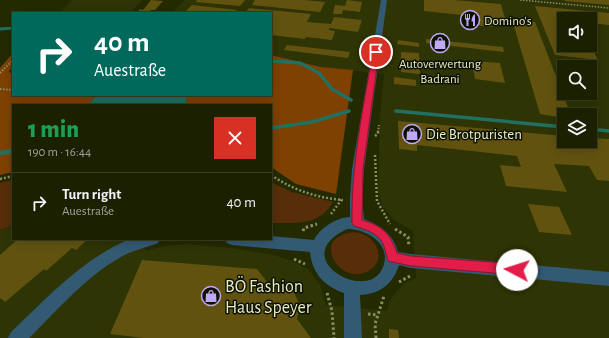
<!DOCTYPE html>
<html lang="en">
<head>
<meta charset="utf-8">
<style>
  :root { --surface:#1b2000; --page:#282d0f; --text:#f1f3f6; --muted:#a0a399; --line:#393e22 }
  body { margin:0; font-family:"Alegreya Sans",sans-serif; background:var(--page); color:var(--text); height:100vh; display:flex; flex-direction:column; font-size:15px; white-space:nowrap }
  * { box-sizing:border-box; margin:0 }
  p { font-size:13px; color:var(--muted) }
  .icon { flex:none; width:22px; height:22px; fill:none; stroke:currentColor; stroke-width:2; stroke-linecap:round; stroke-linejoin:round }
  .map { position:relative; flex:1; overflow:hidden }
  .sheet { position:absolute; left:12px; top:104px; width:260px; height:136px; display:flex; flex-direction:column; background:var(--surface); border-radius:0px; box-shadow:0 2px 10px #0003,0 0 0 1px var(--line) }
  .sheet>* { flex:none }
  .top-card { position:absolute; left:12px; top:12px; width:260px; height:84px; border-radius:0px; box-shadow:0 2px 10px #0003,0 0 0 1px var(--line); background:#00695c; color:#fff; overflow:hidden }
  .tools { position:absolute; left:557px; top:12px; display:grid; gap:8px }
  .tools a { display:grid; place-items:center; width:40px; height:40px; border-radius:0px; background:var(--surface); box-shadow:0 2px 10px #0003,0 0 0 1px var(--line); font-size:20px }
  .pin { position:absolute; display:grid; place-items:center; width:34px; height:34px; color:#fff; margin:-17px; border:2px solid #fff; border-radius:50%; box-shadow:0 1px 4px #0007 }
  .me { position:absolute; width:44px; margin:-22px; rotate:275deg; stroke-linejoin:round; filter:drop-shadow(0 0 3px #0008) }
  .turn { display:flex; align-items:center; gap:14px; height:84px; padding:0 16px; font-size:18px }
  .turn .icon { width:52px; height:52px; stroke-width:2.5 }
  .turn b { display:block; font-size:28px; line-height:34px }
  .round { display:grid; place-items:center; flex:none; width:42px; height:42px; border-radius:0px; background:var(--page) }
  .headline { display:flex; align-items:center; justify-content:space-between; height:68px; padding:0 16px }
  h1 { font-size:24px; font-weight:800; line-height:30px; color:#1e9e55 }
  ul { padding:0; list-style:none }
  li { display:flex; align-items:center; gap:12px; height:60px; padding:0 16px; border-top:1px solid var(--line) }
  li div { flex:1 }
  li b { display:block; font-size:15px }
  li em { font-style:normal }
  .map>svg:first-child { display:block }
  .built { fill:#2e3404; fill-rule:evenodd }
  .green { fill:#572e09 }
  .forest { fill:#7e4100 }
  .water { fill:#207161 }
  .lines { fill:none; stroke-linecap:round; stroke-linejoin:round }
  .stream-far2 { stroke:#207161; stroke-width:3 }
  .stream-far1 { stroke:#207161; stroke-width:3.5 }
  .stream { stroke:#207161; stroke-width:4.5 }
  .building { fill:#61530f }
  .path-far3 { stroke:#878e65; stroke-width:1.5; stroke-dasharray:1.5 1.5; stroke-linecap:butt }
  .path-far2 { stroke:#878e65; stroke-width:2; stroke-dasharray:1.5 1.5; stroke-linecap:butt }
  .path-far1 { stroke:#878e65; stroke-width:2.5; stroke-dasharray:2 2; stroke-linecap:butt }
  .path { stroke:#878e65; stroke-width:3; stroke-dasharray:2.5 2.5; stroke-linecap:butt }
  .minor { fill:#335a73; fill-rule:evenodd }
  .route { fill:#e11d48; stroke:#92132f }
  .labels { text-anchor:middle; stroke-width:3; stroke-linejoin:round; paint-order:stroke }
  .far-poi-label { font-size:13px; fill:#e4ecc5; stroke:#0e1100; text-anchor:start }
  .poi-label { font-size:15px; fill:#e4ecc5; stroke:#0e1100; text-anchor:start }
  .near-poi-label { font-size:18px; fill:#e4ecc5; stroke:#0e1100; text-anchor:start }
</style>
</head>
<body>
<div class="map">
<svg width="609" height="338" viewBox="0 0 609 338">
  <rect width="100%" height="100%" fill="#242a00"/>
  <path class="built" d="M72,0H142L130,13H59Z
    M185,0H609V338H0V230L13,225V239H141L146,250L173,245L189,244L232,248L274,255L295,262L309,270L320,285L326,305L387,311L389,302L397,291L405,283L416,278L413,231L394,220L383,207L378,192L380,115L384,74L321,67L271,55V13H171ZM564,19H590V45H564ZM564,67H590V93H564ZM564,115H590V141H564Z"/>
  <path class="green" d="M13,180V225L0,230V183Z
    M271,182L292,192L333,202C319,226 296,223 271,223Z
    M354,232C359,233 364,234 368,237C380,245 383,262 370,270C342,289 307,237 354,232Z"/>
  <path class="forest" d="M13,53V66L9,71L13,76V95H97L88,105H13V172L0,175V68Z
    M271,55L321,67L353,70L336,194L296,184L271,167V105H185L187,99L181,95H271Z"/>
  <path class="water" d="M97,95H181L185,96L187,99L185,105H88Z"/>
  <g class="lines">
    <path class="stream-far2" d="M0,29L13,28"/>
    <path class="stream-far1" d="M271,61L300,63L319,73L332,89L351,100
      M396,111L564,127
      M271,128L312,122L349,111
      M590,129L609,131"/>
    <path class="stream" d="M0,153L13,151"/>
  </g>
  <path class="building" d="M151,0L163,1L155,10H151L148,13H137L140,9L143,10Z
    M197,0H245L240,6L196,2Z
    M255,0H305L325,2L320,12L252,5Z
    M347,0L362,2L360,12L343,10L342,14H333L335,5L345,6Z
    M424,0H454L501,4L505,19L535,22L571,115H564V118L540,114L513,23L490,21L492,27L464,24L462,15L424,11Z
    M565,0H609V5L565,1Z
    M192,5L237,10L235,13H184Z
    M535,6L609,13V25L590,23V19H564V45H590L598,60L555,55Z
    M249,8L311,14L307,22L331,24L334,17L362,20L358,32L329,28V30L335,31L332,40L306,37L305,39L271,35V13H245Z
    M426,39L503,47L504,52L426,43Z
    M398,40L419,43V47L397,44Z
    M287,45L350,52L348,58L284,50Z
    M401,52L419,53L420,74L401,72Z
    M472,61L500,63L505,83L475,79Z
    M394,77L416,80V86L394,84Z
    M398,121L564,136V141H590V138L609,139V181L597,180L589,166L554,164L567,192L506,186L500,165L521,167L517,156L417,145V151L399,149Z
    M528,204L559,207L572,235L539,232Z
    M18,239H88L76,250L72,248L46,271L44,269L5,302L0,298V255Z
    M142,260L257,269L267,282L284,284L294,292L300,306L297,319L311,338H143L110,334Z
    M389,329L398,330L399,338H389Z"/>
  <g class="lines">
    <path class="path-far3" d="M520,0L609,8"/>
    <path class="path-far2" d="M0,73L13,60
      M0,89L13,90
      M64,95H86
      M378,132L379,125"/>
    <path class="path-far1" d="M375,136L378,134V131
      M375,155L377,201L390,224
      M271,175C293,190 317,198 343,200
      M0,179L13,176
      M331,214L342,199"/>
    <path class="path" d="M395,229L408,237L409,246
      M303,231L304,228L317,224
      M294,259L305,264
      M399,282L412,275
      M327,293L332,311L334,338
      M368,314L378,315
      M376,338L375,324L384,296"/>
    <path class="minor" d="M381,0H387L364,169L362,198L364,219C380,225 393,234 398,252L411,254L609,272V286L411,268L399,265C393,284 380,294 360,295L362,338H344V293C324,286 312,273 310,252L232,245L227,243L225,239H271V236L314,240C320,228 337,217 350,217V198L352,169ZM347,229C367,229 392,244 383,267C369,305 285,258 347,229Z
      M130,239H160L158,243C145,248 133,250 121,257C85,277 58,310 29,338H8L11,332C48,297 82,259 130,239Z"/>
  </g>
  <path class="route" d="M376,50L379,52L363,169L362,220C383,226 390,234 397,253L411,256L517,264L521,266L523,270L521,273L517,275L411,266L388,261C386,255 385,247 382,242C376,232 364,229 354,226L352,223C351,165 363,109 373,52Z"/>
  <defs>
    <symbol id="restaurant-ring" viewBox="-11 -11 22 22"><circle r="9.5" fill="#0e1100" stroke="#bfa9f4" stroke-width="1.5"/><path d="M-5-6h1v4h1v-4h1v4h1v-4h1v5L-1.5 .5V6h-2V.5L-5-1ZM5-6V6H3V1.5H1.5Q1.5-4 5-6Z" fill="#bfa9f4"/></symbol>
    <symbol id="shop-ring" viewBox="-11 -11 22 22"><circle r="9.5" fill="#0e1100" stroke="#bfa9f4" stroke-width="1.5"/><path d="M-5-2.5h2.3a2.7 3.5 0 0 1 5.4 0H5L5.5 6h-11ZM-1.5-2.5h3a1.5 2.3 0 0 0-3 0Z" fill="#bfa9f4"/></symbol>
  </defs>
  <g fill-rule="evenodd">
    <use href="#restaurant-ring" x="459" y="9" width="22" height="22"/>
    <use href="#shop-ring" x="429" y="32" width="22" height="22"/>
    <use href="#shop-ring" x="401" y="123" width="22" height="22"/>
    <use href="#shop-ring" x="200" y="285" width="22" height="22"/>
  </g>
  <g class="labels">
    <g class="far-poi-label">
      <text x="484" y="25">Domino's</text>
      <text x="440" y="68" text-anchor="middle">Autoverwertung<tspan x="440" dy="15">Badrani</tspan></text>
    </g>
    <g class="poi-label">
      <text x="426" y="139">Die Brotpuristen</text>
    </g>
    <g class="near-poi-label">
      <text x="225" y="292">BÖ Fashion<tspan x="225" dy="21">Haus Speyer</tspan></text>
    </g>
  </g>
</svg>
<div class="tools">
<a><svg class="icon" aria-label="sound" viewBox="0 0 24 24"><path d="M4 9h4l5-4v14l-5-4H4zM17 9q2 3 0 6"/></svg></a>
<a><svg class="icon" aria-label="search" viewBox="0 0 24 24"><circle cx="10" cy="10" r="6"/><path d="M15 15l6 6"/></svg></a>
<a><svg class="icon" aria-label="layers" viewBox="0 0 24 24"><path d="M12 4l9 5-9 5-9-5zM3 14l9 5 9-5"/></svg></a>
</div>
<div class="pin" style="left:376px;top:52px;background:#d93025"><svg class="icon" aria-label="arrive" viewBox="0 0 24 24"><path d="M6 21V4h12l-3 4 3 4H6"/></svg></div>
<svg class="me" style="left:517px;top:270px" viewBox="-20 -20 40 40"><circle r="19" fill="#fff"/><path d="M0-13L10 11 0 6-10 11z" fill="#e11d48"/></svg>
<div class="top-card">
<div class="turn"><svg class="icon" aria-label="right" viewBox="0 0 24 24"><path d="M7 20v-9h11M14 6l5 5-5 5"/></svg><div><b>40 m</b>Auestraße</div></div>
</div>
<section class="sheet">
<div class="headline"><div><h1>1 min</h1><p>190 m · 16:44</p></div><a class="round" style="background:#d93025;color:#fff"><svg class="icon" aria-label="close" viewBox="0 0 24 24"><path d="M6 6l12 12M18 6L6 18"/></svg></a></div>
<ul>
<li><svg class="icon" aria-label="right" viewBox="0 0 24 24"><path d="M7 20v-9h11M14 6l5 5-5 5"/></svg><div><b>Turn right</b><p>Auestraße</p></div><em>40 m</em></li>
</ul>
</section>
</div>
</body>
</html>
